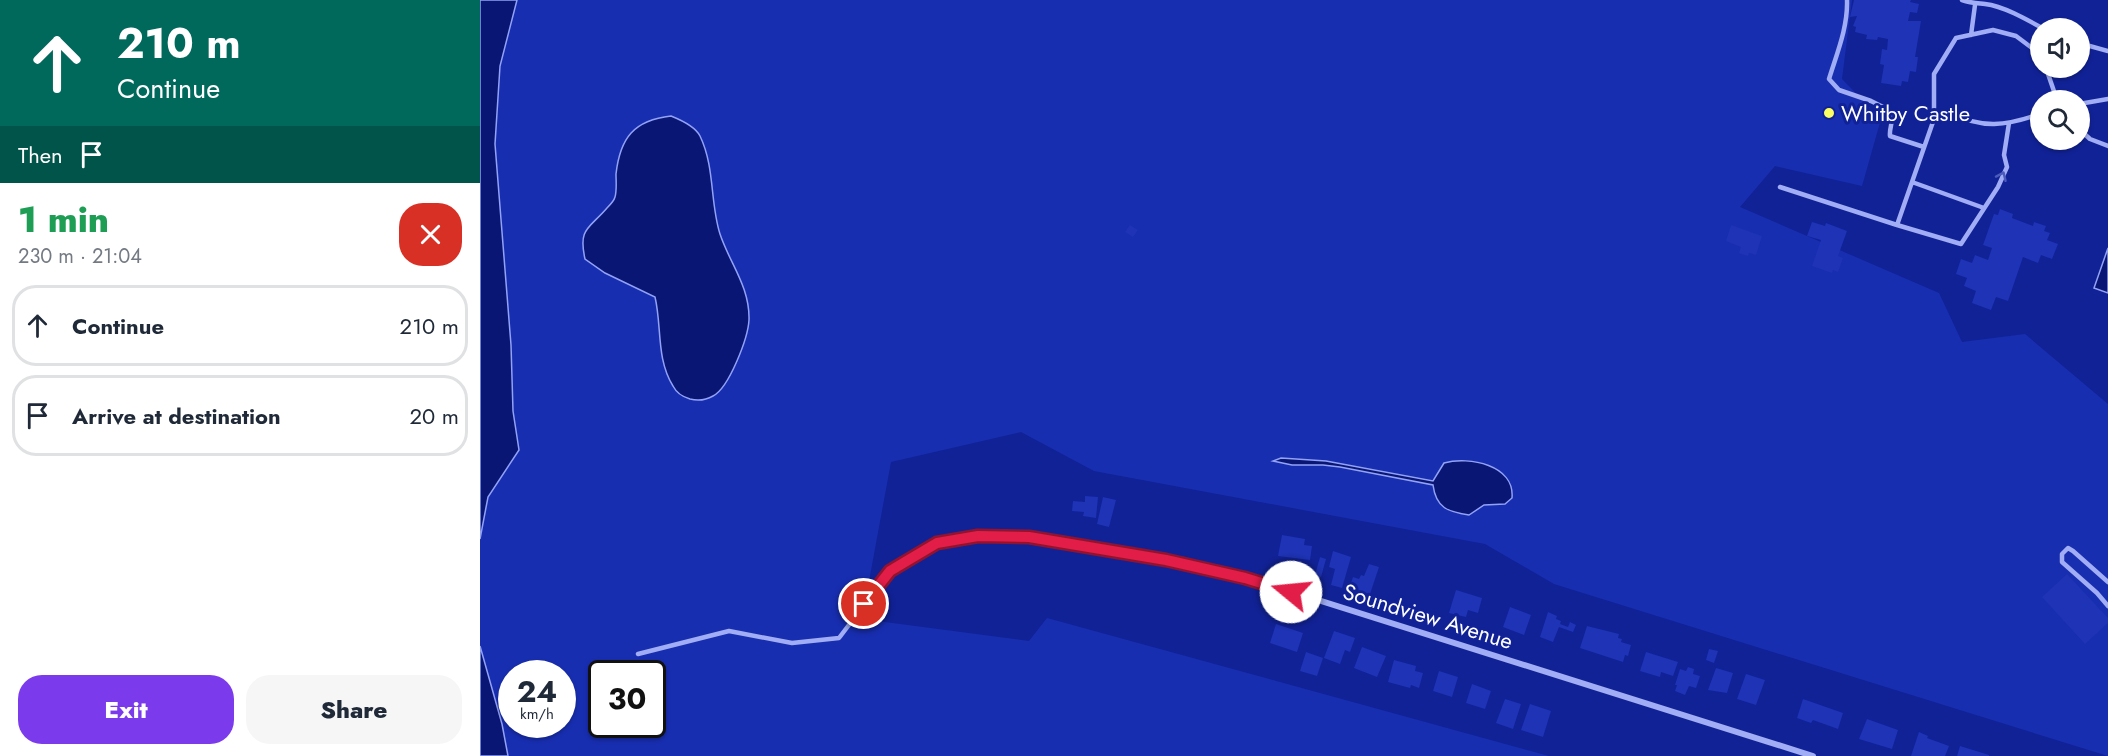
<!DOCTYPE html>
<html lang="en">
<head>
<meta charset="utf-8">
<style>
  :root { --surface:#fff; --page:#f6f6f7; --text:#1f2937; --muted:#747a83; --line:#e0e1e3; --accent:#7c3aed }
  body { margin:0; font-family:Jost,sans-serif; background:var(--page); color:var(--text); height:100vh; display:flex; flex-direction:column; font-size:22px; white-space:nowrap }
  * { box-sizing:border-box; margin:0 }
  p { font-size:20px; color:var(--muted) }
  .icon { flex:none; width:33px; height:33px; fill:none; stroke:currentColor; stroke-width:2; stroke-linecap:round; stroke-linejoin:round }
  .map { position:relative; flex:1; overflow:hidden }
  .details { display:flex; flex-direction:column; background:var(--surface); width:480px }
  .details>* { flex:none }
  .guide { background:#00695c; color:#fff; overflow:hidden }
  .tools { position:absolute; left:1550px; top:18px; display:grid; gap:12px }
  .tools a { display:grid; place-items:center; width:60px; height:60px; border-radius:50%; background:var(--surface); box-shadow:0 2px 4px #0004; font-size:30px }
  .speed { position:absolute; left:18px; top:660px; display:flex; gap:12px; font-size:30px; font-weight:700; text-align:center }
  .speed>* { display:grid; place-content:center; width:78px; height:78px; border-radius:50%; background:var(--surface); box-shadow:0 2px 4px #0004; line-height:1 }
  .speed small { font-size:15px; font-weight:400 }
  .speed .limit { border:3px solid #111; border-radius:9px; background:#fff; color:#111 }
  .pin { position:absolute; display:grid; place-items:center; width:51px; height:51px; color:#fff; margin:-26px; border:3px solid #fff; border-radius:50%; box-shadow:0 2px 6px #0007 }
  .me { position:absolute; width:66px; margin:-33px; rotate:287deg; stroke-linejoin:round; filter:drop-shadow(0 0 4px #0008) }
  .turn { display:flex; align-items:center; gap:21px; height:126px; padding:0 18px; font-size:27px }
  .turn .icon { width:78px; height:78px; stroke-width:2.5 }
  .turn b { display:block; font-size:42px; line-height:51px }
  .then { display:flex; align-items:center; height:57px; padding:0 18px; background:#0003; gap:12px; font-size:22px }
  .round { display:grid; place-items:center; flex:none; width:63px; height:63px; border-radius:24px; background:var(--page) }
  .summary { display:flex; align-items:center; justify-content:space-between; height:102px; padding:0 18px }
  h1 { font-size:36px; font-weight:800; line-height:45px; color:#1e9e55 }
  .primary-button { display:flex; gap:12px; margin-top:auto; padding:12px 18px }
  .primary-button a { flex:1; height:69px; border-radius:24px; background:var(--accent); color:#fff; font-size:24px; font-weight:800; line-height:69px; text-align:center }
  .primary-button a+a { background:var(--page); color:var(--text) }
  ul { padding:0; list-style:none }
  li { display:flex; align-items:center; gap:18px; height:81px; margin:0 12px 9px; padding:0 6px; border:3px solid var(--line); border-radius:24px }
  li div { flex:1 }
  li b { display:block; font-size:22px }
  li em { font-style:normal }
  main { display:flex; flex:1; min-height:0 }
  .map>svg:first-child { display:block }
  .green { fill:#182eb1; fill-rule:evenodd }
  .water { fill:#0a1673; stroke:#92a2f7; stroke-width:1.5 }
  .building { fill:#1e33b6 }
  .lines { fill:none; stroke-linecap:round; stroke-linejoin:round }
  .lane { stroke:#a1adf4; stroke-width:4.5 }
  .street { stroke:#a1adf4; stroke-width:6 }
  .oneway { stroke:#4b5abc }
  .route-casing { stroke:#92132f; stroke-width:15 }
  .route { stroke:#e11d48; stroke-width:10 }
  .poi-dot { fill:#fcff64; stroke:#112297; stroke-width:2 }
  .labels { text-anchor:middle; stroke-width:6; stroke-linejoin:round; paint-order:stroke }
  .poi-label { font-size:22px; fill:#fff; stroke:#112297; text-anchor:start }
  .street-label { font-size:22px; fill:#fff; stroke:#112297 }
</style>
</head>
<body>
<main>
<section class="details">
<div class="guide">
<div class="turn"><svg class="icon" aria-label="ahead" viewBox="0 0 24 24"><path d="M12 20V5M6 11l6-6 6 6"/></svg><div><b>210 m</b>Continue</div></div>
<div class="then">Then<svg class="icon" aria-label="arrive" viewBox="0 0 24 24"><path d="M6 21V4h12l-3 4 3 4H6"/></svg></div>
</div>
<div class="summary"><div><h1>1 min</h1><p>230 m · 21:04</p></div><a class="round" style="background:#d93025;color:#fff"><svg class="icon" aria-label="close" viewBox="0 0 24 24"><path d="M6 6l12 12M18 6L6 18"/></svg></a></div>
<ul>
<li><svg class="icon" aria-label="ahead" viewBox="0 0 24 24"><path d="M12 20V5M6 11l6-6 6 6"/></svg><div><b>Continue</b></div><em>210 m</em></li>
<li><svg class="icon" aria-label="arrive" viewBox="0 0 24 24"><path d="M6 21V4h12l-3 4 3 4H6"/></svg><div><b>Arrive at destination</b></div><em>20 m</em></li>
</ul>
<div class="primary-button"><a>Exit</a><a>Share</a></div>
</section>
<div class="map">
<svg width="1628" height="756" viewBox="0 0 1628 756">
  <rect width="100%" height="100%" fill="#112297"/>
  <path class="green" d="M37,0H1372L1362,79L1401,119L1382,186L1295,166L1260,207L1459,293L1482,342L1545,334L1628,404V756L1074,584L1005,544L614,471L541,432L411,462L382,619L549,641L567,618L1069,756H28L22,724L0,646V539L8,497L38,450L33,411L31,345L15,144L20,66ZM32,674H82V724H32ZM122,674H172V724H122Z"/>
  <path class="water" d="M0,0H37L20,66L15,144L31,345L33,411L39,450L8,497L0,539Z
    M191,116C201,120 215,126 220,136C235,167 230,203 240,234C250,264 270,287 269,320C268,338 249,388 233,396C226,400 218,401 210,399C203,397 196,392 193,386C176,359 182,326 175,297L125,273L105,259C98,228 109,229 127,208C130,205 134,201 135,197C137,190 136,181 136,174C140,138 154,120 191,116Z
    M1628,248V293L1614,288Z
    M801,458L846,461L953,481L964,463C989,456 1035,465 1032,498L1025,504L1004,505L989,515C968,512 956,508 953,485L860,467L843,465H812L793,461Z
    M0,646L22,724L28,756H0Z"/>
  <path class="building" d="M1374,0H1431L1430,2L1439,4L1437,13L1430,12L1428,21H1441L1435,57H1438L1436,72L1430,71L1428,82L1422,81L1421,86L1401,83L1404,65L1400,64L1402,49L1407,50L1408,39L1398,37L1397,40L1386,39L1387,35L1375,32L1376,27L1373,26L1377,16L1370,17Z
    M1520,209L1533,214L1532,218L1553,226L1554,222L1566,226L1564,231L1570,233L1567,240L1578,244L1572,259L1561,255L1558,263L1543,257L1528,301L1516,297L1511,310L1492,303L1496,291L1484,286L1487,278L1476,274L1481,259L1492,263L1495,255L1508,260L1512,248L1503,245L1514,214L1518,215Z
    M1332,222L1345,226L1346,223L1367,231L1358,256L1363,258L1358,272L1353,270L1352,273L1332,266L1341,240L1327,236Z
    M650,225L658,230L653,237L645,232Z
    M1251,225L1282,236L1276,255L1269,253L1268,256L1259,253L1261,247L1246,241Z
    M605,496L618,497L616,518L603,516L604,512L592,511L593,501L605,502Z
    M623,497L636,500L629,527L617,524Z
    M802,535L825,539L824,545L832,546L830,560L798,556Z
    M853,551L871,557L862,588L851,585L855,569L849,567Z
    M840,557L846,559L841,577L835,575Z
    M889,564L899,567L889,597L869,589L873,577L879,579L881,575L884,576Z
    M1587,574L1628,618V623L1605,644L1562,597Z
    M976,590L1002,598L998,613L988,610L986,617L969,613Z
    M1030,607L1051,615L1044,635L1023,627Z
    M1068,612L1077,616L1076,619L1081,621L1080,624L1088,627L1090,622L1096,625L1093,632L1079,627L1073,642L1060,637Z
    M796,624L823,633L817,652L790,643Z
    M1107,626L1139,634L1138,638L1142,639L1141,642L1151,645L1148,656L1145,655L1143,662L1100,648Z
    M854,631L875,638L870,652L865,650L860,664L844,658Z
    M882,647L906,656L897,677L874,668Z
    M1229,649L1238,651L1234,663L1226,660Z
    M826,652L843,658L837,676L820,671Z
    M1166,652L1198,662L1193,676L1181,672L1180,677L1160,671Z
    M914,660L936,666L935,671L943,673L939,688L931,685L930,688L908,682Z
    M1208,667L1214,669L1213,674L1220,676L1216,688L1209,686L1205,695L1195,691L1197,685H1195L1200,669L1206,671Z
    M1236,668L1253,673L1247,693L1228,690Z
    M959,671L978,677L972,697L953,691Z
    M1266,674L1285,680L1276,705L1257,699Z
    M992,684L1011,691L1005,709L986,703Z
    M1025,699L1041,704L1033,729L1016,723Z
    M1323,699L1363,713L1358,729L1333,720L1331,723L1317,718Z
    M1050,704L1071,711L1063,737L1041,730Z
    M1387,719L1418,730L1412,749L1379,739Z
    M1439,732L1448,736L1447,738L1469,746L1465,756H1431Z
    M1480,746L1509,755V756H1477Z"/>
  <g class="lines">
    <path class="lane" d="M1367,0C1368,27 1357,53 1349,79L1359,90L1391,101L1411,111C1414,123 1409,127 1410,136L1444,147
      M1482,0C1491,3 1496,3 1505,4C1523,6 1546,19 1562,28
      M1491,35L1495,5
      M1599,43L1628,51
      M1566,68L1577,100
      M1599,104L1628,99
      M1454,119L1470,113C1503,129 1525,126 1560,114
      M1599,129L1610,139L1628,146
      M1432,182L1504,208
      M1300,187L1417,225L1454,119V74L1476,38L1513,30L1536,36L1560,54
      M1417,225L1481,244L1518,187L1527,167L1524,155L1529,123
      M1628,582L1593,551L1588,548L1582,554V562L1617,593L1628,606
      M158,654L249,631L312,643L359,638L410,571"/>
    <path class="street" d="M410,571L457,543L498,536L549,537L686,560L765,577L1333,756"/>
  </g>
  <defs><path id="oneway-chevron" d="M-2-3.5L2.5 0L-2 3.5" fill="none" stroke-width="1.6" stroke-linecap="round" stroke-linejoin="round" transform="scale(1.5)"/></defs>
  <use class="oneway" href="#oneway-chevron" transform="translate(1522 176) rotate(-66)"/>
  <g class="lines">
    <defs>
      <path id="route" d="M384,604L410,571L425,562L457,543L498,536L549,537L686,560L765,578L811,592"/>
    </defs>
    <use href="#route" class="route-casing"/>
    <use href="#route" class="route"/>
  </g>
  <circle class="poi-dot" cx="1349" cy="113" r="6"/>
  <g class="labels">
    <g class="poi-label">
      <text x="1361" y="121">Whitby Castle</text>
    </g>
    <g class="street-label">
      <text transform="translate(948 616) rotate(17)" y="8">Soundview Avenue</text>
    </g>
  </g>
</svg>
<div class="tools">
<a><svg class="icon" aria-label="sound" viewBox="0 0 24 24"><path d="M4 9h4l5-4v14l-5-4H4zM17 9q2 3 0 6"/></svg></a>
<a><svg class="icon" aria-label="search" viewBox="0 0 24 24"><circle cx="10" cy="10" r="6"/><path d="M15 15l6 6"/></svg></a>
</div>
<div class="speed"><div>24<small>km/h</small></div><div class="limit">30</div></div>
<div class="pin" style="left:384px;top:604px;background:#d93025"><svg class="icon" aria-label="arrive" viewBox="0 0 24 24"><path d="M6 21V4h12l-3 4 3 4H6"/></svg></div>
<svg class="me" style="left:811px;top:592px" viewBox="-20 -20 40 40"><circle r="19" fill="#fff"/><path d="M0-13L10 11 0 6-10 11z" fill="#e11d48"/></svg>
</div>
</main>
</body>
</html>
